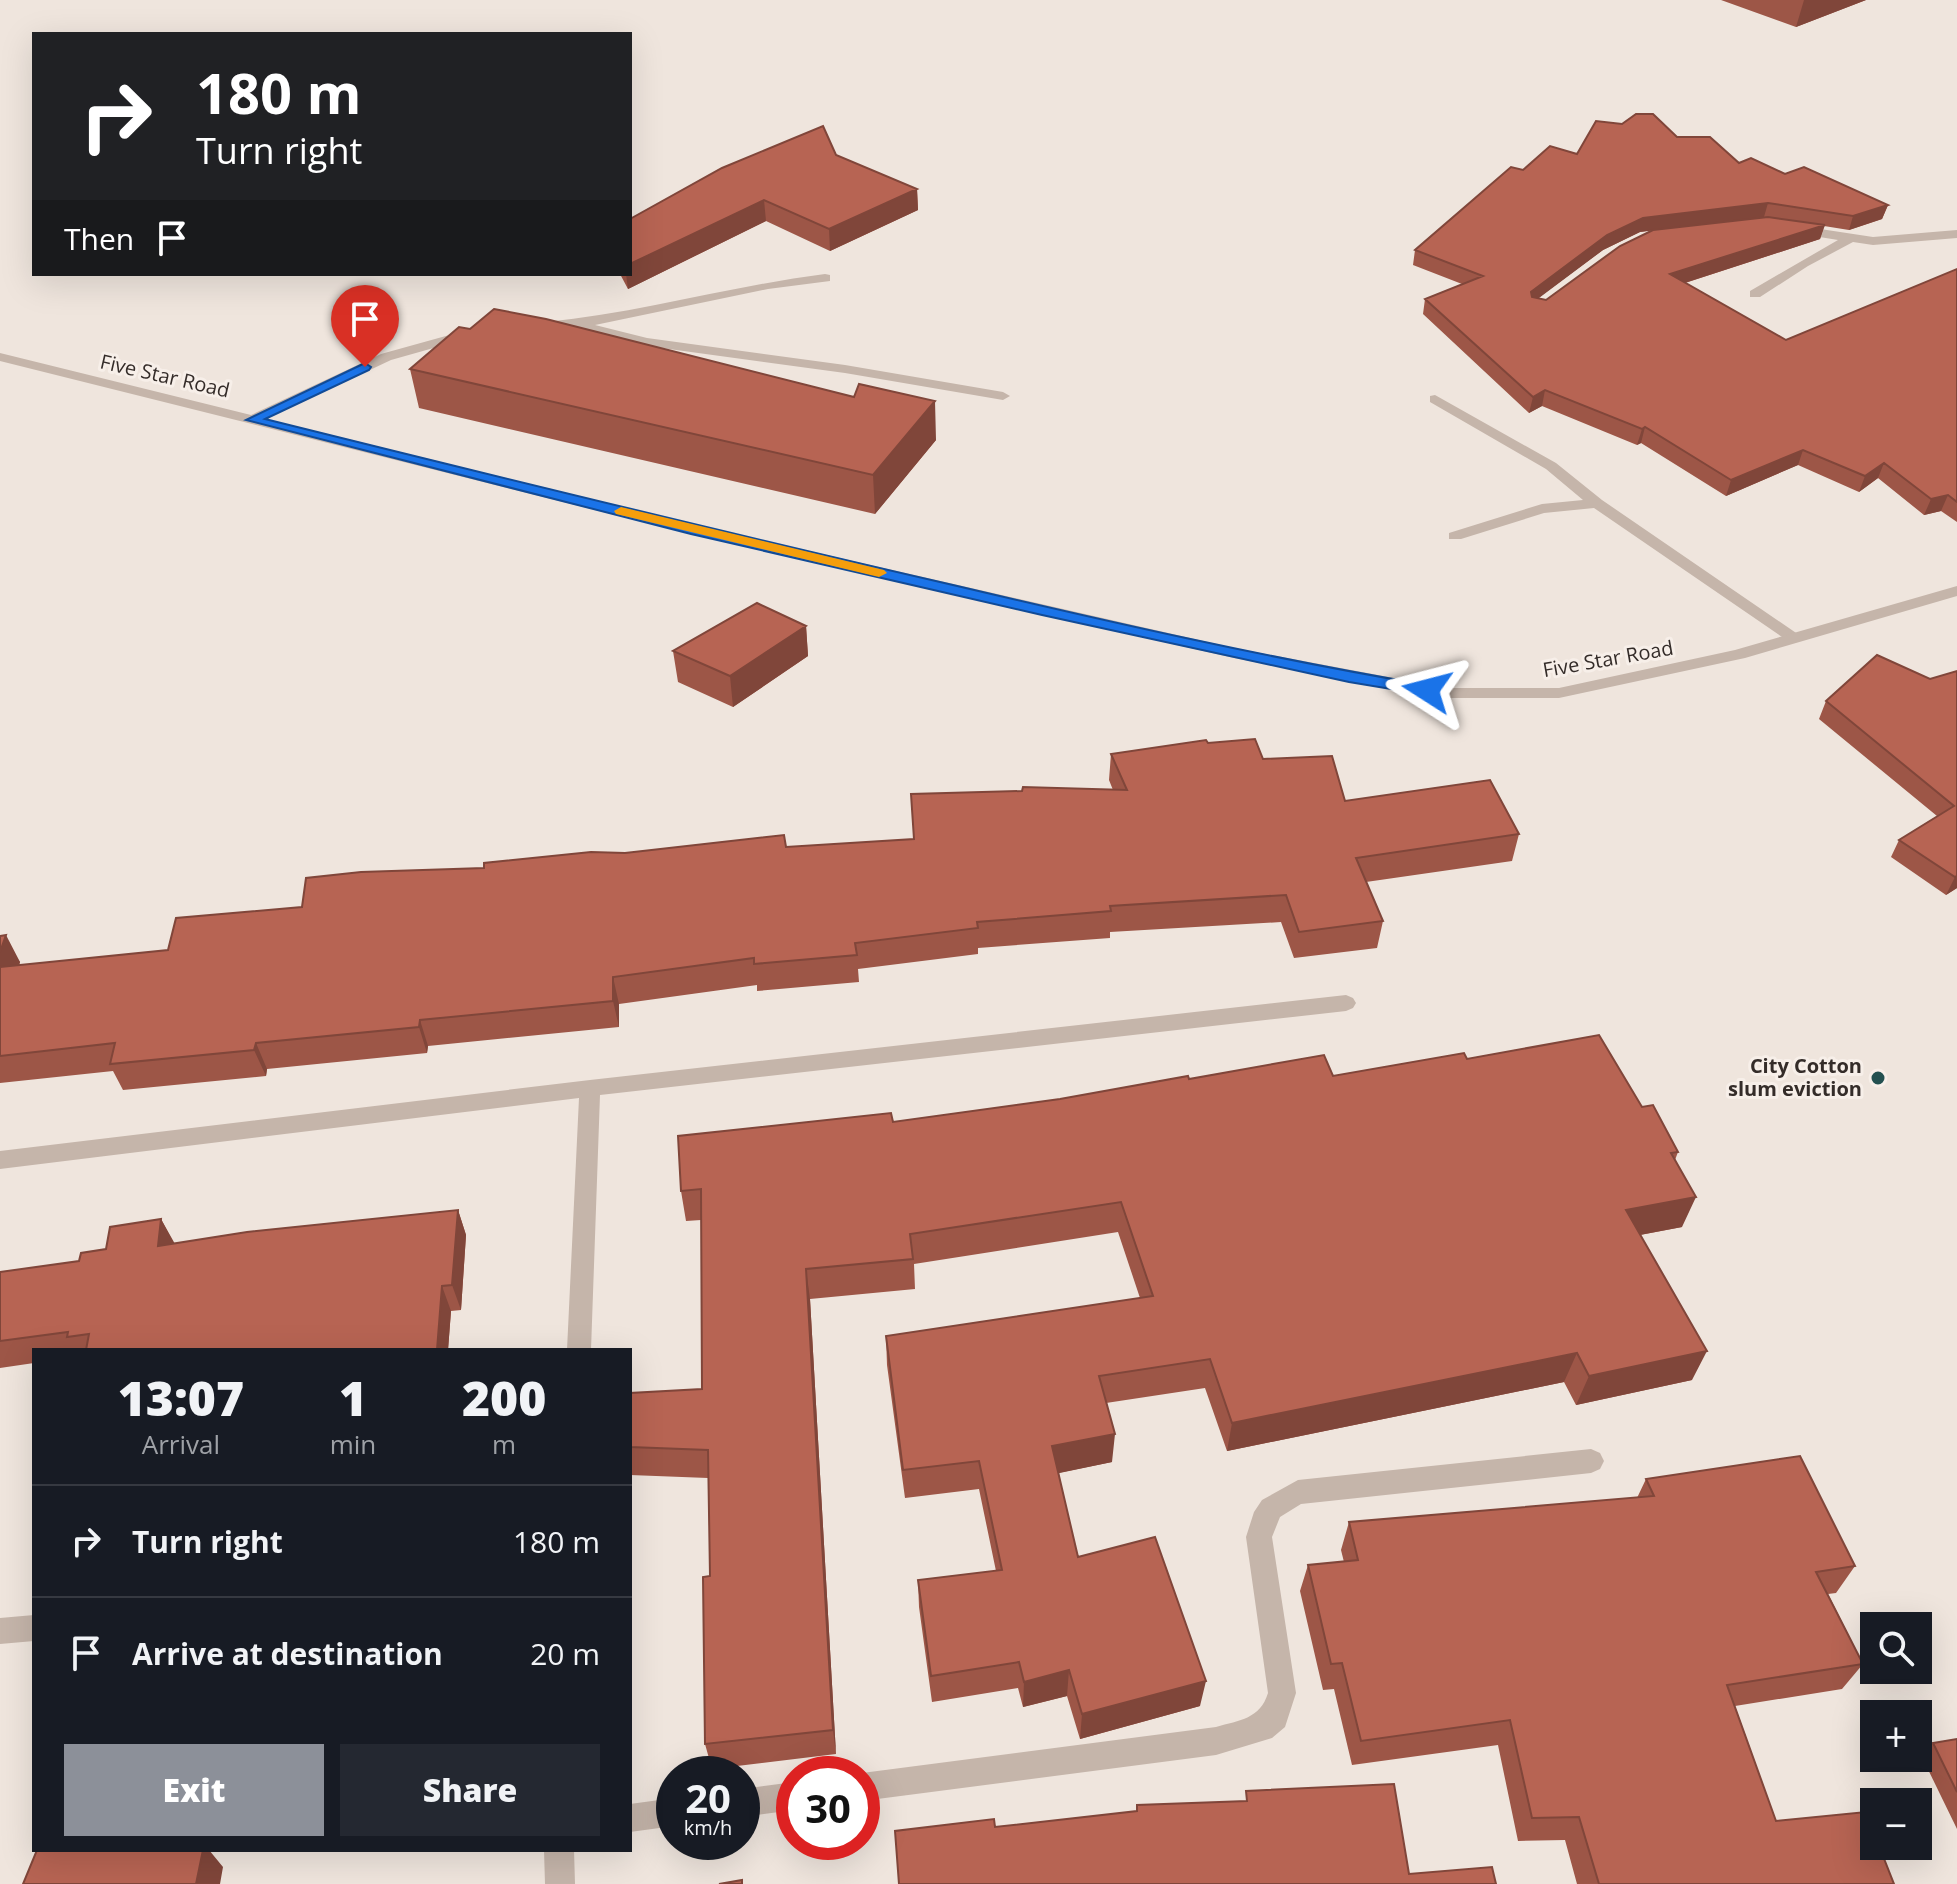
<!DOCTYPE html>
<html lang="en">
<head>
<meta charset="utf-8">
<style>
  :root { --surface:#171b24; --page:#242831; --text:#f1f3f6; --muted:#9ea1a6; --line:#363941; --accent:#8c9099 }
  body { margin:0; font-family:"Open Sans",sans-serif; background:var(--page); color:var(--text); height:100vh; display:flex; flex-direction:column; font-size:30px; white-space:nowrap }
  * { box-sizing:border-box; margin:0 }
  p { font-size:26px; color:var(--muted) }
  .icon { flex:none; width:44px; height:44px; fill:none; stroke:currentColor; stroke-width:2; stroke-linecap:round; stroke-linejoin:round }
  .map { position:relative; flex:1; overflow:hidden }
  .drawer { position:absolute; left:32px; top:1348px; width:600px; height:504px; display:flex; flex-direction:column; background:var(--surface); border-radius:0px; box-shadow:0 8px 32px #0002 }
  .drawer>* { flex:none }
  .hud { position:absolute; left:32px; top:32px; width:600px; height:244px; border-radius:0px; box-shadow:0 8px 32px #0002; background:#202124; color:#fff; overflow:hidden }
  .tools { position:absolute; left:1860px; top:1612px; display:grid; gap:16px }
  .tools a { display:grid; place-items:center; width:72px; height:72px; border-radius:0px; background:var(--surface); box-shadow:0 8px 32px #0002; font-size:40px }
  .speed { position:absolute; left:656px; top:1756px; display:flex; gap:16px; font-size:40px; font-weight:700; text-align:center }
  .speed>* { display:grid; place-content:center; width:104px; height:104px; border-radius:50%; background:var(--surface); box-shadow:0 8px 32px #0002; line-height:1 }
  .speed small { font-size:20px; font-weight:400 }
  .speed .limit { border:12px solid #d22; background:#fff; color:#111 }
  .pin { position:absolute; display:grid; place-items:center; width:68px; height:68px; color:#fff; margin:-82px -34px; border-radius:50% 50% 50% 0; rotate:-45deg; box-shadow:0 0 8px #0007 }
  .pin .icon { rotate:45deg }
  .me { position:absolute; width:88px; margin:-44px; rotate:279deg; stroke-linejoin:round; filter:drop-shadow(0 0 6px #0008) }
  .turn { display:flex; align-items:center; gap:28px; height:168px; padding:0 32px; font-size:36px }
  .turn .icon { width:104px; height:104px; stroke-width:2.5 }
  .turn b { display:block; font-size:56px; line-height:68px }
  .then { display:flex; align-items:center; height:76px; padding:0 32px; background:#0003; gap:16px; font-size:30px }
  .eta { display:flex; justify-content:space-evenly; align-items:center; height:136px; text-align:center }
  .eta b { font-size:48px; font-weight:800; line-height:56px }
  .primary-button { display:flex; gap:16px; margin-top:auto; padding:16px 32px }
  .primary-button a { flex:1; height:92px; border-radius:0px; background:var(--accent); color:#fff; font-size:32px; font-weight:800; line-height:92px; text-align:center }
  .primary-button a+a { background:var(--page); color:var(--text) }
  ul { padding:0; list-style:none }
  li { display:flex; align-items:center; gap:24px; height:112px; padding:0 32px; border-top:2px solid var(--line) }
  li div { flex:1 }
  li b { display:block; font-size:30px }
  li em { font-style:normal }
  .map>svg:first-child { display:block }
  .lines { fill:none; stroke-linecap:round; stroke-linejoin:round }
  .service { fill:#c5b5aa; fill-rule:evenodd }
  .minor { fill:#c5b5aa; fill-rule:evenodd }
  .wall { fill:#9d5647; fill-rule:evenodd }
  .shaded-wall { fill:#80463a }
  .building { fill:#b76453; stroke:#80463a; stroke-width:2 }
  .route { fill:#1a73e8; stroke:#114b97; stroke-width:2 }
  .slow { fill:#f59e0b }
  .poi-dot { fill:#235050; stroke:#f7efe9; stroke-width:3 }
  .labels { text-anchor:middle; stroke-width:6; stroke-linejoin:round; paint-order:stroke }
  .street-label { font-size:20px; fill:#342c29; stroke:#f7efe9 }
  .poi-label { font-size:20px; font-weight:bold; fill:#342c29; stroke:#f7efe9; text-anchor:end }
</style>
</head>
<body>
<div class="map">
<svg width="1957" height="1884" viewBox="0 0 1957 1884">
  <rect width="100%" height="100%" fill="#efe5dd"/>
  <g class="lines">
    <path class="service" d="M1435,395L1556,463L1602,500L1802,637L1794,642L1788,641L1594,508L1544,513L1461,539H1449V533L1542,504L1583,500L1546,469L1430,402V396Z"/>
    <path class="minor" d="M1794,225L1873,237L1957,230V238L1873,245L1853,242L1808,266L1760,297H1750V291L1838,240L1789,232V226Z
      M825,274L830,275V281L768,289L595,325L647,338L845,365L1003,392L1010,396L1003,400L845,373L647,346L578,327L546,330L539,326L546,322C640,313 731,286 825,274Z
      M471,329L476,330V336L391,360L266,419L691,524L1234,648L1447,688H1559L1735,650L1957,586V596L1745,658L1559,698H1447L1234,658L691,534L0,361V353L251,415L381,354Z
      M1346,995L1353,998L1356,1003L1353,1008L1346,1011L600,1095L591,1350H567L579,1098L0,1169V1151L590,1080Z
      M1591,1449L1600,1453L1604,1461L1600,1469L1591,1473L1301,1504L1280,1517L1272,1537L1296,1693L1285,1727L1272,1738L1216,1755L862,1801V1774H859L862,1773L1216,1727C1240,1720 1260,1719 1268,1693L1246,1537L1254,1512L1262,1500L1298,1480Z
      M34,1615V1641L0,1644V1618Z
      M794,1782V1810L742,1817V1789Z
      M674,1798V1826L630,1832V1804Z
      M544,1850H574L575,1884H545Z"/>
  </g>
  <path class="wall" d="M1721,0H1866L1796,27Z
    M1677,137L1739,163L1785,174L1888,205L1882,219L1849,230L1824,226L1820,239L1685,283L1786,340L1957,269V522L1941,511L1924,515L1878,478L1859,492L1798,465L1726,496L1641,443L1637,445L1542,406L1529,413L1423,314L1425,299L1462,284L1413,265L1415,250L1523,170L1577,154ZM1653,230L1546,300L1538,298L1603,250L1640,232Z
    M836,155L917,189L918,210L830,251L766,221L628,289L620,274H630Z
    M410,369L936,440L875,514L419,408Z
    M806,626L808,656L733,707L678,682L673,651Z
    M1957,671V888L1946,895L1891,857L1899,840L1937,816L1819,719L1826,701L1930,679Z
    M1208,743L1263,759L1345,801L1519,834L1512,861L1366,882L1383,921L1377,948L1294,958L1281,922L1110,932V938L978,948V954L858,969L859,982L757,991V985L619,1004V1027L428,1046L427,1053L267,1069L266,1076L123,1090L113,1071L0,1083V936L20,962L19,965L168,950L302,907L484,868L625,853L786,847L914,839L911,794L1113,790L1109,780L1111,754Z
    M1467,1059L1642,1107L1678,1152L1675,1160L1682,1227L1640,1235L1692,1380L1576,1405L1564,1382L1227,1451L1205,1388L1106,1403L1112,1462L1058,1473L1078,1557L1200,1706L1080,1739L1067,1696L1023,1707L1018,1688L932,1702L919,1607L918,1580L996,1571L979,1489L905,1498L887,1365L886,1336L1140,1298L1118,1232L914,1264L915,1289L810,1299L836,1754L712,1769L705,1744L710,1576L708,1478L630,1475V1393L702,1389L701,1220L686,1221L681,1191L893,1122L1060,1099L1189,1079L1333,1076Z
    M458,1210L466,1235L461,1310L451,1311L448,1350H34V1363L0,1368V1272L79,1261L106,1249L161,1219L174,1244Z
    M1646,1479L1855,1566L1836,1593L1828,1594L1863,1664L1842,1689L1735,1706L1776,1821L1894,1884H1577L1565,1840L1518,1841L1498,1745L1352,1765L1334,1689L1323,1690L1300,1591L1308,1565L1344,1562L1341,1550L1349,1522L1637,1498Z
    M1957,1739V1829L1921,1755L1933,1743Z"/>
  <path class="shaded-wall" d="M1804,0H1866L1796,27Z
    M917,189L918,210L830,251L829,229Z
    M764,200L766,221L628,289L626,274H630V264Z
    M1768,203L1764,217L1640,232L1603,250L1527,307L1531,292L1607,235L1643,218Z
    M1888,205L1882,219L1849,230L1853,216Z
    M1825,225L1820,239L1666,289L1670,274Z
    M1545,390L1542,406L1529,413L1533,397Z
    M935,401L936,440L875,514L873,475Z
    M1645,427L1641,443L1637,445L1642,429Z
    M1803,450L1798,465L1726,496L1731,480Z
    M1884,463L1878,478L1859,492L1865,476Z
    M1948,495L1941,511L1924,515L1931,499Z
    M806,626L808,656L733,707L730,676Z
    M1957,876V888L1946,895L1955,877Z
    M6,935L20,962L9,994L0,978V952Z
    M613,977L619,1004V1027L613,1001Z
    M420,1020L428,1046L427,1053L419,1027Z
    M256,1043L267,1069L266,1076L254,1050Z
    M1696,1197L1682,1227L1613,1240L1626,1210Z
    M458,1210L466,1235L461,1310L452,1285Z
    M161,1219L175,1244L158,1246Z
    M806,1269L810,1299L836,1754L833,1730Z
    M442,1286L451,1311L448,1350H437Z
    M1707,1351L1692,1380L1576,1405L1589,1376Z
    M1577,1353L1564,1382L1227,1451L1232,1423Z
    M1115,1434L1112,1462L1050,1475L1052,1446Z
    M1069,1670L1067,1696L1023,1707L1024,1682Z
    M1206,1681L1200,1706L1080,1739L1082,1714Z
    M203,1850H209L223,1867L220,1884H196Z"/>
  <path class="building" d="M1636,114H1653L1677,137H1710L1739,163L1751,158L1785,174L1804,167L1888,205L1853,216L1768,203L1643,218L1607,235L1531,292L1532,297L1546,300L1620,246L1653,230L1768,217L1825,225L1670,274L1786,340L1957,269V502L1948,495L1931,499L1884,463L1865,476L1803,450L1731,480L1645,427L1642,429L1545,390L1533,397L1425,299L1483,276L1415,250L1511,167L1523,170L1550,146L1577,154L1596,121L1622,124Z
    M823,126L836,155L917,189L829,229L764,200L630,264V219L722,168Z
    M494,309L546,319L854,397L859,384L935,401L873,475L410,369L459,327L470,329Z
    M757,603L806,626L730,676L673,651Z
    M1877,655L1930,679L1957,671V876L1955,877L1899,840L1954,806L1826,701Z
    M1255,739L1263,759L1332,756L1345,801L1490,780L1519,834L1356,858L1383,921L1299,932L1286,895L1110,906L1111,911L977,922L978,928L855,943L857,955L754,964V958L613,977V1001L420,1020L419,1027L256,1043L254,1050L110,1064L115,1043L0,1056V967L168,950L176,918L302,907L306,878L361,872L484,868V863L591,852L625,853L784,835L786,847L914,839L911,794L1022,791L1023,787L1127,790L1111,754L1206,740L1208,743Z
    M6,935L0,952V936Z
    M1599,1035L1642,1107L1653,1105L1678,1152L1671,1153L1696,1197L1626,1210L1707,1351L1589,1376L1577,1353L1232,1423L1210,1359L1099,1376L1115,1434L1052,1446L1078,1557L1155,1537L1206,1681L1082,1714L1069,1670L1024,1682L1019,1662L931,1676L918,1580L1002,1570L979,1461L903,1470L886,1336L1153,1296L1121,1202L910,1234L913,1259L806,1269L833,1730L705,1744L703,1577L710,1576L708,1450L630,1447V1393L702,1389L701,1189L681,1191L678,1136L891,1113L893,1122L1060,1099L1188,1076L1189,1079L1324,1055L1333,1076L1464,1053L1467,1059Z
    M458,1210L452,1285L442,1286L437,1350H86L89,1334L67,1337L68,1332L0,1341V1272L79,1261L81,1253L106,1249L110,1227L161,1219L158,1246L247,1232Z
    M1800,1456L1855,1566L1816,1572L1863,1664L1727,1685L1776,1821L1866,1812L1874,1833V1846H1879L1894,1884H1599L1579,1817L1532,1818L1510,1720L1361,1741L1342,1663L1331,1664L1308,1565L1358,1560L1349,1522L1654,1496L1646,1479Z
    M1957,1739V1792L1933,1743Z
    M1394,1784L1409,1874L1492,1867L1496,1884H899L895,1831L994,1819L995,1827L1137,1811V1805L1247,1801L1246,1791Z
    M37,1850H203L196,1884H23Z
    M742,1880V1884H719Z"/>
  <path class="route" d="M365,363L371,367L369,370L265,419C494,476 723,532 953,585C1110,622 1268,658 1427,685L1435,690L1427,695L1349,682L1042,615L691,534L246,420Z"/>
  <path class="slow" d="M621,507L884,570L887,573L879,577L616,514L614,511Z"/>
  <circle class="poi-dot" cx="1878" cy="1078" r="8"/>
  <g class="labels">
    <g class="street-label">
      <text transform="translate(165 376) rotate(13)" y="7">Five Star Road</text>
      <text transform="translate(1608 659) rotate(-10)" y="7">Five Star Road</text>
    </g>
    <g class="poi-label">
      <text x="1862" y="1073">City Cotton<tspan x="1862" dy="23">slum eviction</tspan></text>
    </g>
  </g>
</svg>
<div class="tools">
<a><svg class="icon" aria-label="search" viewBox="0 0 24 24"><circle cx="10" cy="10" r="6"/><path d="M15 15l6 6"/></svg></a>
<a>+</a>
<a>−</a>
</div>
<div class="speed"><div>20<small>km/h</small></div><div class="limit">30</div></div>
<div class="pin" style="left:365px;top:367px;background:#d93025"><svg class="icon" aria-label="arrive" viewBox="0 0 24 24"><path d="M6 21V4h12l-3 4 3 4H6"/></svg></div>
<svg class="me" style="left:1427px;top:690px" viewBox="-20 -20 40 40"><path d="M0-17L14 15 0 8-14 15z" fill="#1a73e8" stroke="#fff" stroke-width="4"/></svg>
<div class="hud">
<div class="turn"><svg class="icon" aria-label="right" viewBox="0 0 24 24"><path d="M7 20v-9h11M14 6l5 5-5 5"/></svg><div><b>180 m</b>Turn right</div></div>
<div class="then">Then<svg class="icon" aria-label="arrive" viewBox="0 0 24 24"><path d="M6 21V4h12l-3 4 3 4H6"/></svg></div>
</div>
<section class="drawer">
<div class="eta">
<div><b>13:07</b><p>Arrival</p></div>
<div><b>1</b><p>min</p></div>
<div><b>200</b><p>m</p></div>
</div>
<ul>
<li><svg class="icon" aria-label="right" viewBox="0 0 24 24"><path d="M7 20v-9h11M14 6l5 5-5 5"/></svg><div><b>Turn right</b></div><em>180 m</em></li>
<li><svg class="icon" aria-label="arrive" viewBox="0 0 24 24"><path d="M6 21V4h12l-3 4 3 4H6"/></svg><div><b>Arrive at destination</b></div><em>20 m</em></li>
</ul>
<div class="primary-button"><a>Exit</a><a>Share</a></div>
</section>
</div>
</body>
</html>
